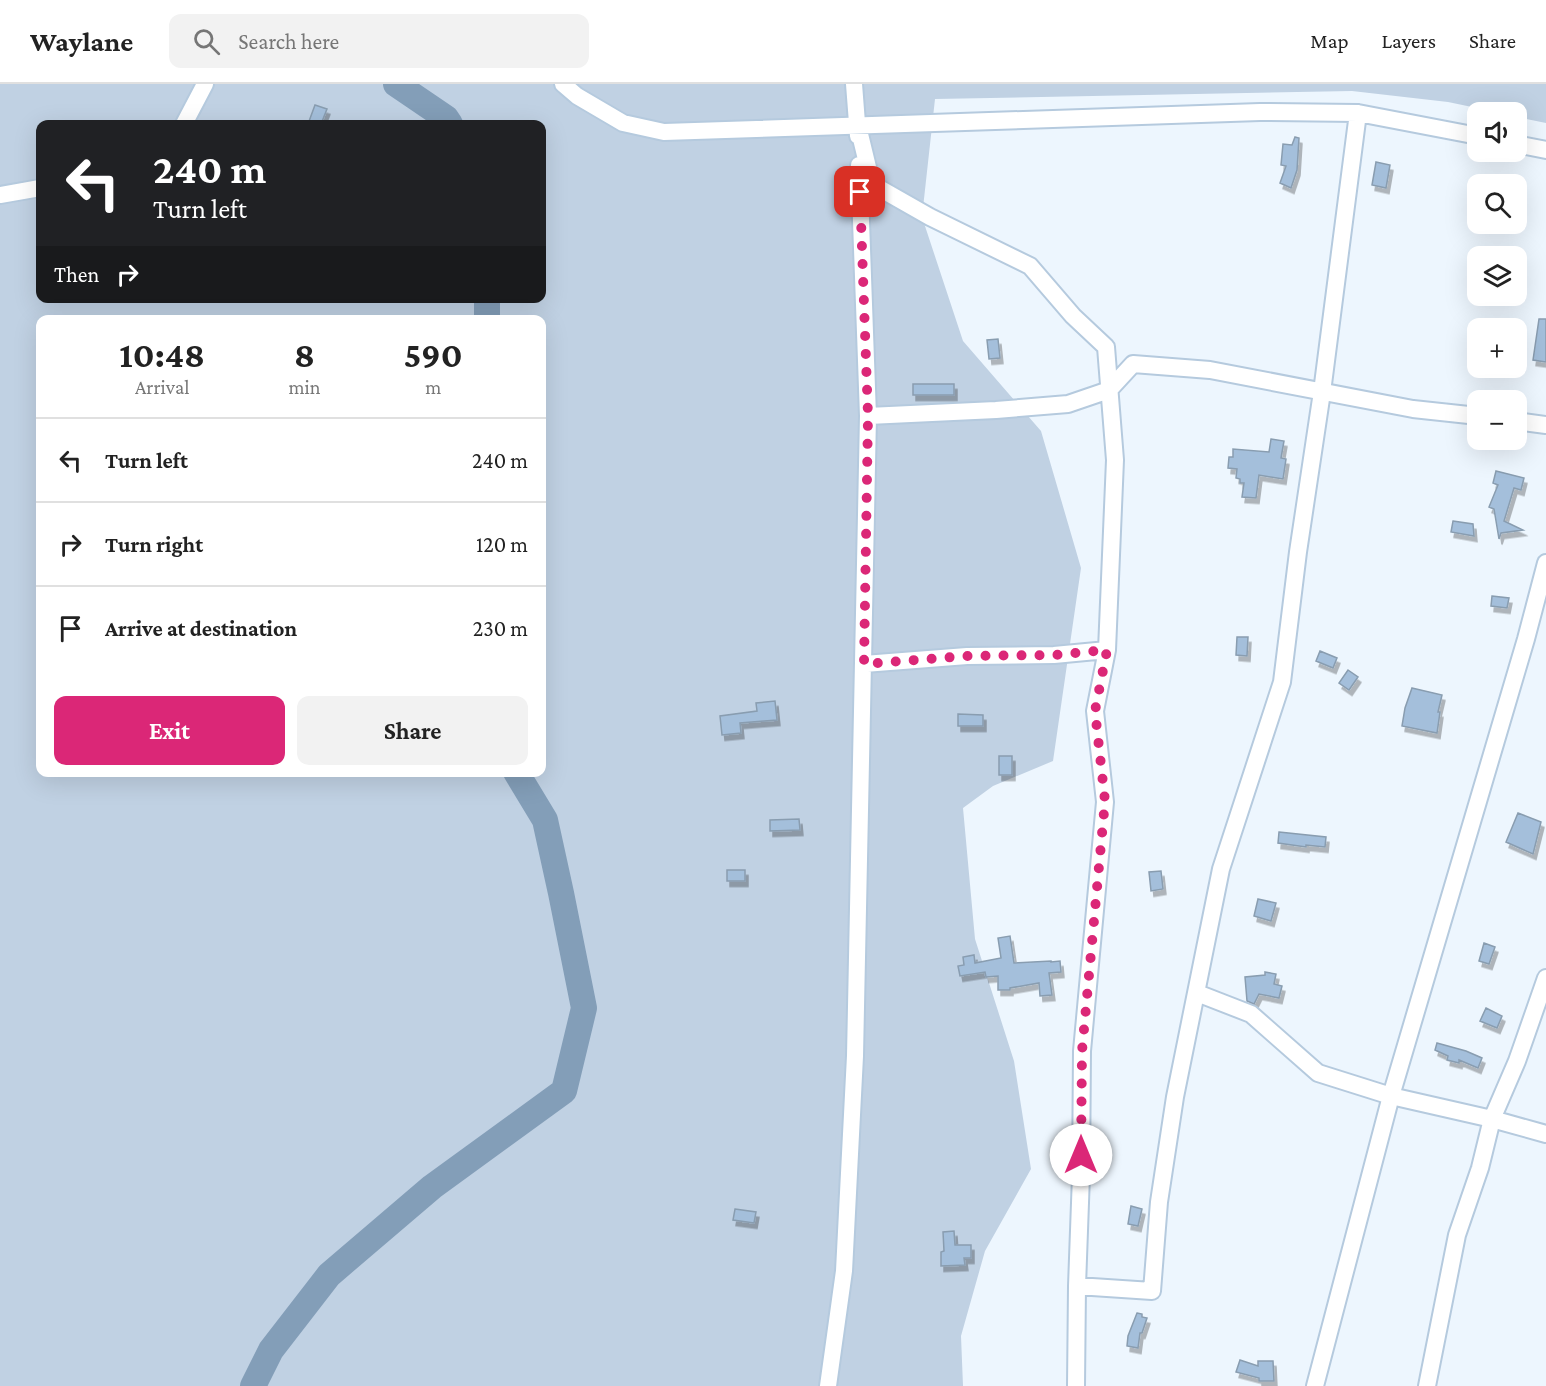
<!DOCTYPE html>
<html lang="en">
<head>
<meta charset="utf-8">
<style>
  :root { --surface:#fff; --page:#f2f2f2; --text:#222; --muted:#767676; --line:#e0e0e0; --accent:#db2777 }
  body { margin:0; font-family:"Crimson Pro",serif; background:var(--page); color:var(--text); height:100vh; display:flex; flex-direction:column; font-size:22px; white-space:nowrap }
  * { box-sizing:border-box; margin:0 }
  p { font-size:20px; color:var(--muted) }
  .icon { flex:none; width:33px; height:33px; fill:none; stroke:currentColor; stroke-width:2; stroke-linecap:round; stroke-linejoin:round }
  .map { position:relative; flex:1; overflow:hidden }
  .sheet { position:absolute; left:36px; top:231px; width:510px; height:462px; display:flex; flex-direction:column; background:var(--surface); border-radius:12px; box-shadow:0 6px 24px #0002 }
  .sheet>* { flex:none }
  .guide { position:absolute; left:36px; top:36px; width:510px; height:183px; border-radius:12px; box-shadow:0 6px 24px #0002; background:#202124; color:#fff; overflow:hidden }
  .buttons { position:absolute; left:1467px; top:18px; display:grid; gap:12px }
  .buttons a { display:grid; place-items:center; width:60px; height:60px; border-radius:12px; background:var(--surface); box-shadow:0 6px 24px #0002; font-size:30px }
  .pin { position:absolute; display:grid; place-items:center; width:51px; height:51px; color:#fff; margin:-26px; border-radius:12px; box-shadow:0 3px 9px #0006 }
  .me { position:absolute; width:66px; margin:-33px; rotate:0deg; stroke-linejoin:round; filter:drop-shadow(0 0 4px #0008) }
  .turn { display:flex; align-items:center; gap:21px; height:126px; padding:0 18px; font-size:27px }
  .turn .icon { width:78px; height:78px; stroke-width:2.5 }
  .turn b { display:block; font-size:42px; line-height:51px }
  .then { display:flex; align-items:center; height:57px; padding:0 18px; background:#0003; gap:12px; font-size:22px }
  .eta { display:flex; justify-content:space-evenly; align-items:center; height:102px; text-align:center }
  .eta b { font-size:36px; font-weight:700; line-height:42px }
  .action { display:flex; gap:12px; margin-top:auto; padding:12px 18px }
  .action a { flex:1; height:69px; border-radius:12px; background:var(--accent); color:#fff; font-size:24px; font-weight:700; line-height:69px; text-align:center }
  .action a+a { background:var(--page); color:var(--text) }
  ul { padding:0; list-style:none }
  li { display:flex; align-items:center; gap:18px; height:84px; padding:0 18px; border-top:2px solid var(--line) }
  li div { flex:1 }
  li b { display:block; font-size:22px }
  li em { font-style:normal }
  header { display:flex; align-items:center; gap:36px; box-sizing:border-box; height:84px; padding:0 30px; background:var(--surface); border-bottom:2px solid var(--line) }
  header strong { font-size:28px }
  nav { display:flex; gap:33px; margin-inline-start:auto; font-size:21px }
  .search { width:420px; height:54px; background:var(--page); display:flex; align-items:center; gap:15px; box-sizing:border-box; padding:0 21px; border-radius:12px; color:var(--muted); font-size:22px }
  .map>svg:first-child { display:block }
  .green { fill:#c0d1e3; fill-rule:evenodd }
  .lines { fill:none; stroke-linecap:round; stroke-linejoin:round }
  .river { stroke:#839eb8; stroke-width:26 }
  .building { fill:#a4bfdb; stroke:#899db0; stroke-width:1.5; filter:url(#shadow) }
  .minor-casing { stroke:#b5cade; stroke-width:20 }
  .minor { stroke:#fff; stroke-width:16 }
  .route { stroke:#db2777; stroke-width:10; stroke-dasharray:0 18 }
</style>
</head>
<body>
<header>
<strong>Waylane</strong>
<div class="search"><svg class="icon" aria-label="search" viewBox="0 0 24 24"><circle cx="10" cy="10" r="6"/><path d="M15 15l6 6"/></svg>Search here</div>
<nav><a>Map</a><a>Layers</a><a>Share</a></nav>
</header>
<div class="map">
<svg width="1546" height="1302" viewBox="0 0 1546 1302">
  <defs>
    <filter id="shadow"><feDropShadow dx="3" dy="5.5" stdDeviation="0" flood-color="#0004"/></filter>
  </defs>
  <rect width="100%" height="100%" fill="#edf6fe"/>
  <path class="green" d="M0,0H1546V39L1517,33L1516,28H1496L1448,18L1352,7L935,15L922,133L963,257L1041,347L1081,484L1053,677L993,702L963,724L975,855L1014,977L1031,1085L985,1167L961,1252L963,1302H0ZM40,40H542V214H40ZM40,236H542V688H40Z"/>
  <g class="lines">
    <path class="river" d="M396,0L446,34L450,40
      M487,214V236
      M253,1302L271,1266L329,1191L432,1103L564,1007L584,924L561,809L545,736L516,688"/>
  </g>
  <path class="building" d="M315,21L327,25L321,40H308Z
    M1295,53L1299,54L1297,86L1291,104L1280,99L1286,82L1281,81L1283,60L1292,61Z
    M1376,78L1390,81L1386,104L1372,101Z
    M1539,235H1546V278L1533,276Z
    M998,255L1000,274L989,275L987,256Z
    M913,300H954V311H913Z
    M1271,355L1284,357L1281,374L1286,375L1283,395L1259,391L1256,414L1242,413L1244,399H1240V395L1236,394L1237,385L1228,384L1229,373H1233V365L1269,368Z
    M1496,387L1524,394L1521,406L1514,404L1504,437L1523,446L1501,449L1499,455L1494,425L1489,423L1498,401L1493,399Z
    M1453,437L1473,440L1474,452L1451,448Z
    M1492,512L1509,514L1507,524L1491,522Z
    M1237,553H1248L1247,572L1236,571Z
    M1320,567L1337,574L1333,584L1316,577Z
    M1348,586L1358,593L1349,606L1339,599Z
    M1412,604L1442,611L1438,628H1440L1437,649L1402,642L1405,624Z
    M775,617L777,636L740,639L741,649L722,651L720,632L757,627L756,619Z
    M958,630L983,631V642H958Z
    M999,672H1012V691H999Z
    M1518,729L1541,738L1533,770L1506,758Z
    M799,735L800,746L770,747V736Z
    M1279,748L1326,753L1325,763L1306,761V763L1278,759Z
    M727,786H745V797H727Z
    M1161,787L1163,805L1151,807L1149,788Z
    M1258,815L1276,819L1271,837L1254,832Z
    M1010,852L1014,879L1051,877V878L1060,877L1061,888L1049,889L1052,911L1040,912L1039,899L1010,904V906H998V892L986,893L985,888L960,892L958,882L964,881L963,873L974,871L975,879L1001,874L998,854Z
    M1484,859L1495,863L1489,880L1479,877Z
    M1265,888L1276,890L1274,900L1282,902L1279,914L1259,910L1254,920L1247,917L1245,893L1265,891Z
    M1486,924L1502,932L1497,944L1480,937Z
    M1437,959L1466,967L1482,974L1478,984L1459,976V979L1447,976L1448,972L1435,966Z
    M1131,1122L1142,1125L1138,1142L1128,1140Z
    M735,1125L756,1128L754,1139L733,1136Z
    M954,1147L955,1161H971V1174H964L965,1181L941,1182V1168L944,1167L943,1148Z
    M1137,1229L1142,1230V1233L1147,1234L1142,1249H1140L1138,1264L1127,1262L1128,1252Z
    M1240,1276L1258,1282V1277H1273L1274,1297H1259V1294L1236,1288Z"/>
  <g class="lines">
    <defs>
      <path id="minor" d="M563,0L577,12L623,39L664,48L1260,28L1358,29L1478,52
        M854,0L858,52
        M184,40L205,0
        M858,42L872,100L930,133L1030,182L1073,232L1106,263L1115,376L1107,566L1095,627L1105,718L1082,967L1081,1091L1077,1202L1076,1302
        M1516,60L1546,66
        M0,111L40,104
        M868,332L996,326L1068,320L1109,306L1133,280L1210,286L1413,325L1478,332
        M1516,337L1546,341
        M864,580L967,572L1054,571L1107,566
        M1197,909L1251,930L1318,989L1391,1012L1492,1035L1546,1050
        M1077,1202L1152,1207L1159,1118L1175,1013L1221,785L1282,598L1298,468L1322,308L1358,29
        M828,1302L844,1187L855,972L868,332L859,81
        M1315,1302L1391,1012L1526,555L1546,479
        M1427,1302L1457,1151L1480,1084L1492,1035L1517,977L1546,894"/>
    </defs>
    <use href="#minor" class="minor-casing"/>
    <use href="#minor" class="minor"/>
  </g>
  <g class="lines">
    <path class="route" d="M860,108L868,332L864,580L967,572L1054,571L1107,566L1095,627L1105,717L1082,967L1081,1071"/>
  </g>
</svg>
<div class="buttons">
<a><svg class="icon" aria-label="sound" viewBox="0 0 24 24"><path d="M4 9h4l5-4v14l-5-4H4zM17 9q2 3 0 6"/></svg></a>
<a><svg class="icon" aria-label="search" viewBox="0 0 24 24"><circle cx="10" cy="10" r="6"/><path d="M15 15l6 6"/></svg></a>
<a><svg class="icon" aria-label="layers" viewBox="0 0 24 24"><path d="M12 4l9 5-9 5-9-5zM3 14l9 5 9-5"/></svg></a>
<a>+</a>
<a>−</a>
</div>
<div class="pin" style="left:860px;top:108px;background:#d93025"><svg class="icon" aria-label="arrive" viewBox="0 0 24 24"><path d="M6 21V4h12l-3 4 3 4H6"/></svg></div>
<svg class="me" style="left:1081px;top:1071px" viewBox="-20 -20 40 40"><circle r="19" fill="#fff"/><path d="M0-13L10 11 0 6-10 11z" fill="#db2777"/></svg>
<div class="guide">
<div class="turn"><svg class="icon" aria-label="left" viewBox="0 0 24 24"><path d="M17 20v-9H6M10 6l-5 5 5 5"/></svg><div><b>240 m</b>Turn left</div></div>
<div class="then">Then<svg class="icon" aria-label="right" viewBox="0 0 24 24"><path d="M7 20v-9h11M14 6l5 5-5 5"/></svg></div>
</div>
<section class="sheet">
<div class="eta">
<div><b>10:48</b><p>Arrival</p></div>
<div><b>8</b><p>min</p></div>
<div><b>590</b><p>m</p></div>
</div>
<ul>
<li><svg class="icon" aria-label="left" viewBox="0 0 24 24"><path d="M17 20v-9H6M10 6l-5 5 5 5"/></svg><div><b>Turn left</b></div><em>240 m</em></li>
<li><svg class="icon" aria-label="right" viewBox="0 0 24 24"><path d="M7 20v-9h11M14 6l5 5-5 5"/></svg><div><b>Turn right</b></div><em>120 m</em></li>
<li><svg class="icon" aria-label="arrive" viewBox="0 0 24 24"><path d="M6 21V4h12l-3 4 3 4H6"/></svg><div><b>Arrive at destination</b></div><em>230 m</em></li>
</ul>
<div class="action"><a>Exit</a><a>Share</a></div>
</section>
</div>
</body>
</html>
